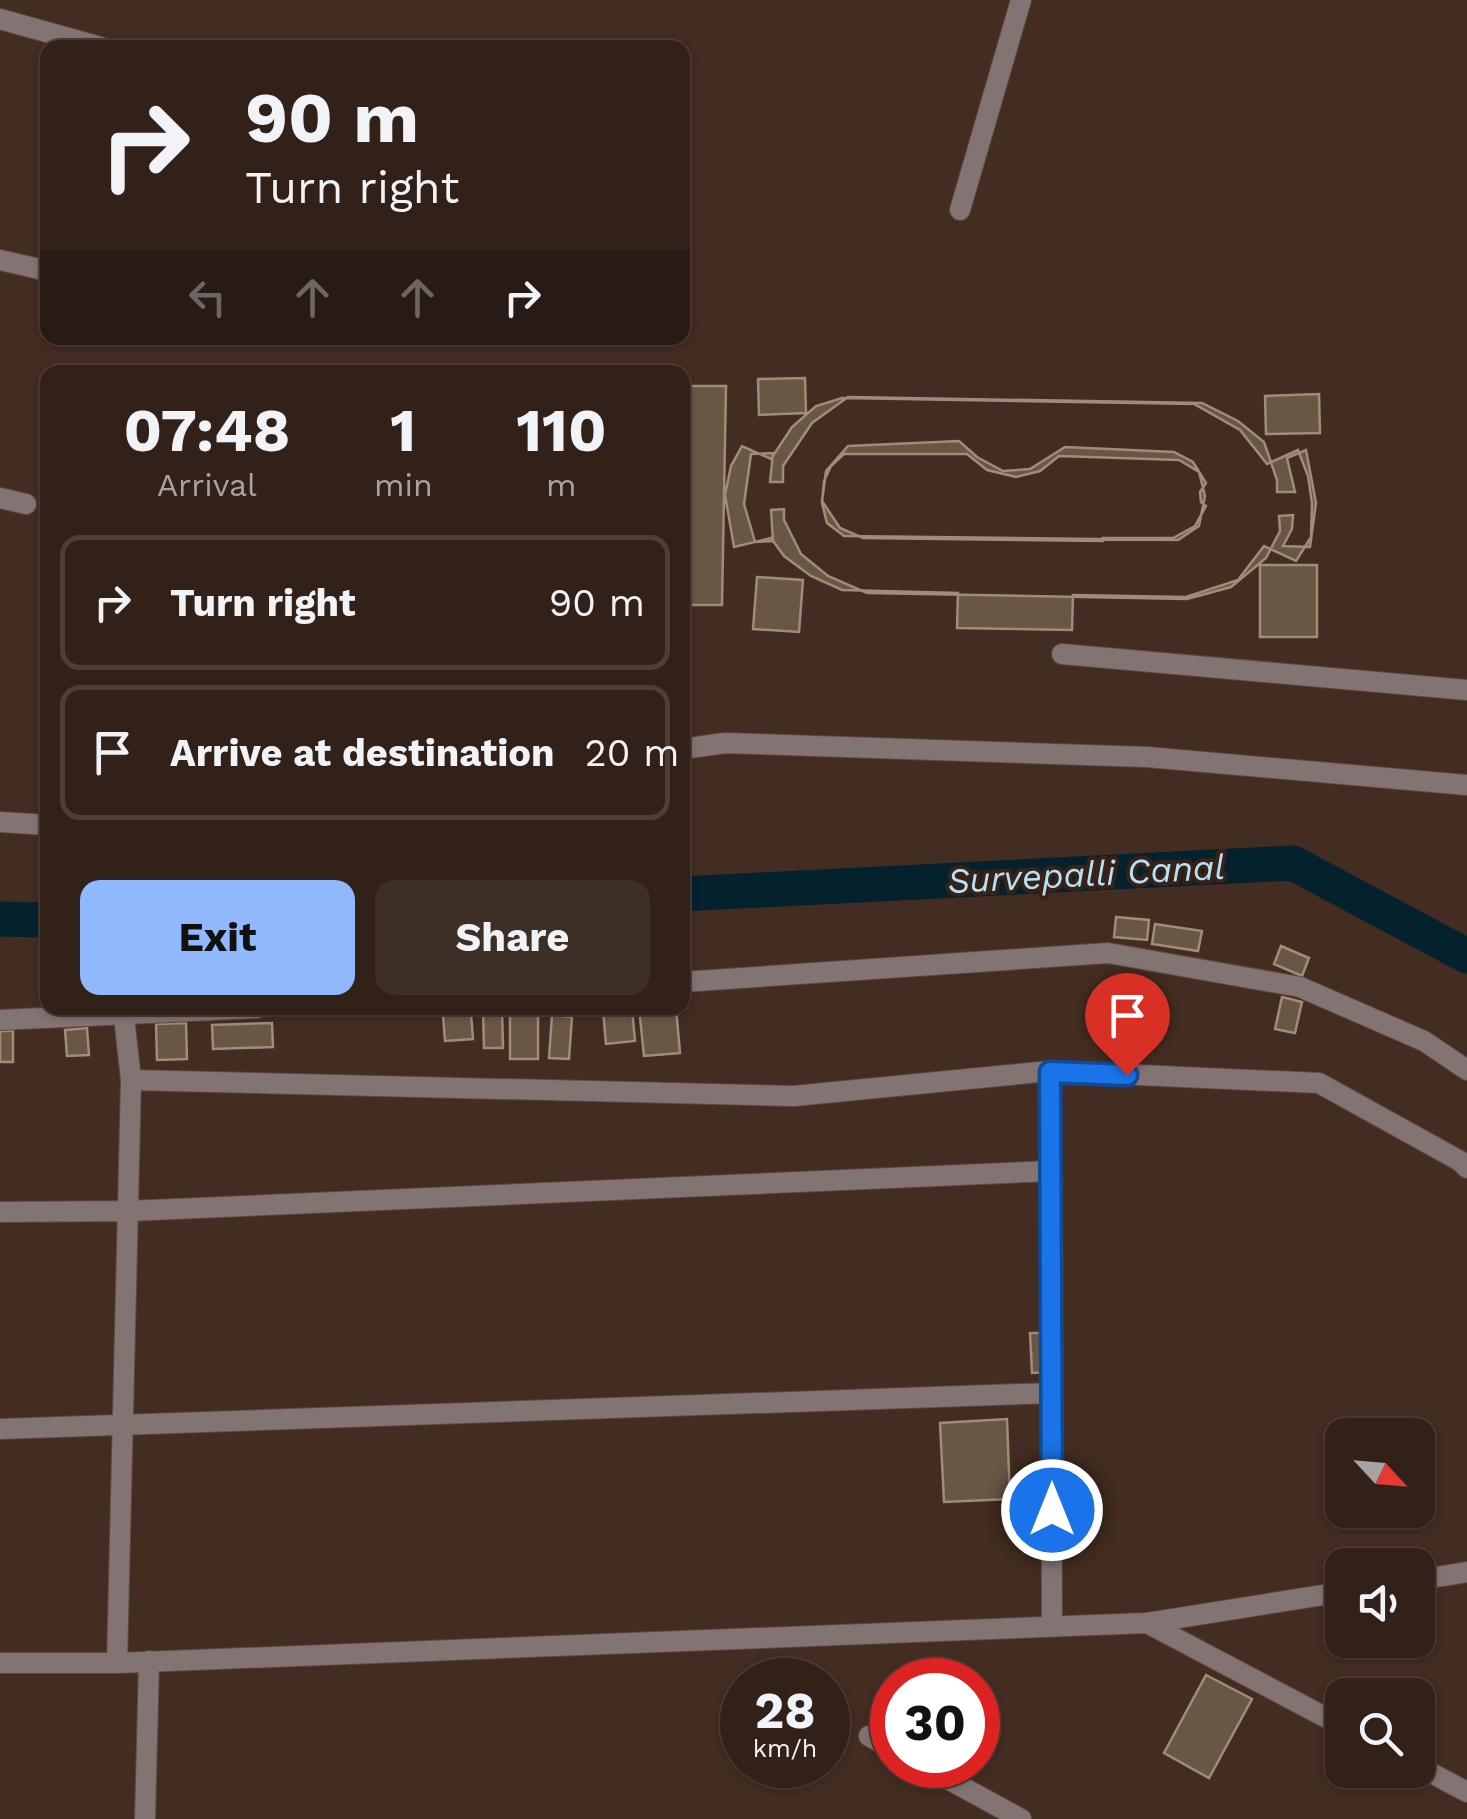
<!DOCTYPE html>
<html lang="en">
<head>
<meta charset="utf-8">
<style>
  :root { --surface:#322119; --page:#3d2e26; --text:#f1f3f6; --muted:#a8a3a2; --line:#4d3e38; --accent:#90b8fd }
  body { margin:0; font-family:"Work Sans",sans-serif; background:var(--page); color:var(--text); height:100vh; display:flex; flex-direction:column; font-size:38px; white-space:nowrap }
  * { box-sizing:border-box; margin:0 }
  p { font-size:32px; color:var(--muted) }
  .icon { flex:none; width:55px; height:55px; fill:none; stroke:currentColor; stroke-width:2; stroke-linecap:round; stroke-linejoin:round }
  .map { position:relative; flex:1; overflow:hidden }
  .drawer { position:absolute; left:40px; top:365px; width:650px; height:650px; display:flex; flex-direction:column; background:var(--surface); border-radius:20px; box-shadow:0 2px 8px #0004,0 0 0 2px var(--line) }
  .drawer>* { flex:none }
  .guide { position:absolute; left:40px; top:40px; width:650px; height:305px; border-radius:20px; box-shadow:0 2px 8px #0004,0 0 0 2px var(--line); background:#322119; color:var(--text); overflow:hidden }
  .needle { width:65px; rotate:116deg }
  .tools { position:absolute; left:1325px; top:1418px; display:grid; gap:20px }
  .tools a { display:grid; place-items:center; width:110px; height:110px; border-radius:20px; background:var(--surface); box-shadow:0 2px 8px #0004,0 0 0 2px var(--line); font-size:50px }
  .speed { position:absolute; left:720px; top:1658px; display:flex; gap:20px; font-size:50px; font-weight:700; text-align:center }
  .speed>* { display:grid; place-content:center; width:130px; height:130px; border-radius:50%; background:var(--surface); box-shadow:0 2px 8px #0004,0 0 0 2px var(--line); line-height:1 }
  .speed small { font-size:25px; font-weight:400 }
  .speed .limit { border:15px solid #d22; background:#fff; color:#111 }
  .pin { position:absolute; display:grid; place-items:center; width:85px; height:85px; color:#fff; margin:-102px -42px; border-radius:50% 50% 50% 0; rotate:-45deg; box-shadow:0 0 10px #0007 }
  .pin .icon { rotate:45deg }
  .me { position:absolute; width:110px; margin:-55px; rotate:0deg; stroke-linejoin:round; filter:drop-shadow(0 0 8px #0008) }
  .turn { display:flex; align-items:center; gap:35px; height:210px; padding:0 40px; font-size:45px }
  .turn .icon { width:130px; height:130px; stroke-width:2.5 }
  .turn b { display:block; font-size:70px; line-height:85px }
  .lanes { display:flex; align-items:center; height:95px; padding:0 40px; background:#0003; justify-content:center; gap:50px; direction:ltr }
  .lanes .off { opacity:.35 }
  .eta { display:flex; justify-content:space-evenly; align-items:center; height:170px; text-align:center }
  .eta b { font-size:60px; font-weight:700; line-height:70px }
  .cta { display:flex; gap:20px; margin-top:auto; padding:20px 40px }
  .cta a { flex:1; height:115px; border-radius:20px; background:var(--accent); color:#111; font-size:40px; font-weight:700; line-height:115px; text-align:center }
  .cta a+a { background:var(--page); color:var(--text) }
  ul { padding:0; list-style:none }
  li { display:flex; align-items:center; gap:30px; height:135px; margin:0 20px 15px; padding:0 20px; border:5px solid var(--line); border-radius:20px }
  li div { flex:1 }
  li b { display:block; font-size:38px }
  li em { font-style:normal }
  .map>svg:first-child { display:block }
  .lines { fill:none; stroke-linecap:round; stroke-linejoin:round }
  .canal { stroke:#04212e; stroke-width:35 }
  .building { fill:#695643; stroke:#a28c78; stroke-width:2.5; fill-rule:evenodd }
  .street-casing { stroke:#5f493f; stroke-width:22 }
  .street { stroke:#827473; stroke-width:20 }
  .route-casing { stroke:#114b97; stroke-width:25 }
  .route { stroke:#1a73e8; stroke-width:18 }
  .labels { text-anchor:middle; stroke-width:8; stroke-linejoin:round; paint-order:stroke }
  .water-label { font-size:35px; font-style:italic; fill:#b4e2f9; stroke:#382217 }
</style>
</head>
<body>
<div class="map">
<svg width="1467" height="1819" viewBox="0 0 1467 1819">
  <rect width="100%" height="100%" fill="#432c21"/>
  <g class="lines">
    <path class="canal" d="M682,894L1293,863L1467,956
      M0,919L48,920"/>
  </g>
  <path class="building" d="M805,378L806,413L759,415L758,379Z
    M682,386H726L722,605H682Z
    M1319,394L1320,433L1266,434L1265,396Z
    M848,397L1202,403L1238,421L1264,442L1277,480V492H1295L1287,458L1306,450L1316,503L1310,547L1283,546L1292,529L1293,515L1279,516L1280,531L1266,558L1231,587L1187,599L867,593L828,576L801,554L784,520V509L771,510L773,541L755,542L744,504L751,454L773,453L770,482H783V466L812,423ZM959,441L977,457L1003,471L1030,469L1065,447L1174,452L1193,462L1206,483L1200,492L1201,502L1206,506L1195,526L1173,538H1103V541L863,538L840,528L822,501L826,471L848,446Z
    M842,398L1194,404L1240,430L1267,464L1298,450L1308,476L1312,503L1311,537L1296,561L1264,546L1238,580L1186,597L1073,595L1072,630L957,628L958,593L842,590L811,576L784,556L771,538L734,547L725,495L731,466L742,446L771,459L792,427L816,406ZM844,454H967L987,470L1016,477L1040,471L1059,456L1179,460L1199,472L1205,496L1199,526L1178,540L844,536L827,523L822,503L824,481L831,466Z
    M1260,565H1317V637H1260Z
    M757,577L803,580L799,632L753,629Z
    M1116,917L1149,920L1147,940L1114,937Z
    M1155,924L1202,931L1198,951L1152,944Z
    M1281,946L1309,958L1302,976L1274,964Z
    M1282,997L1302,1002L1295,1033L1275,1029Z
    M632,1008L635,1041L606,1044L603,1010Z
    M639,1008H676L680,1053L644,1056Z
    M502,1010L503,1048H484L483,1011Z
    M471,1014L473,1039L445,1041L443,1015Z
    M510,1015H538V1059H510Z
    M552,1015L572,1017L569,1059L549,1058Z
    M186,1023L187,1059L157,1060L156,1024Z
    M272,1023L273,1047L213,1049L212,1025Z
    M87,1028L89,1055L67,1056L65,1030Z
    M0,1031H13V1062H0Z
    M1030,1333H1045L1046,1372L1032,1373Z
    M1007,1419L1010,1499L944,1502L940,1423Z
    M1206,1675L1252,1699L1209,1778L1164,1753Z"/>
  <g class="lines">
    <defs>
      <path id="street" d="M0,19L104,48
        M960,210L1021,0
        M0,260L48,271
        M0,498L26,504
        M1062,654L1467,690
        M682,749L725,743L1147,757L1467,785
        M0,822L48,825
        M682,982L1108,953L1300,987L1424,1041L1467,1070
        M0,1020L257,1008
        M1050,1071L1052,1627
        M131,1080L794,1096L1050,1071L1319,1083L1460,1161L1467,1168
        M0,1212L128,1211L1051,1171
        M0,1429L1051,1393
        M1418,1580L1467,1572
        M1147,1623L1342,1726
        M0,1663H117L1147,1623L1342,1592
        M117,1663L131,1080L123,1008
        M869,1736L892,1749
        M922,1765L1021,1819
        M1418,1766L1467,1792
        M145,1819L149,1661"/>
    </defs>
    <use href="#street" class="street-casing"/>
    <use href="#street" class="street"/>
  </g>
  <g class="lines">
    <defs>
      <path id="route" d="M1052,1510L1050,1072L1127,1075"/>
    </defs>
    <use href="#route" class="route-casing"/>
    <use href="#route" class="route"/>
  </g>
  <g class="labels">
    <g class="water-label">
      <text transform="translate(1086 874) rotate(-3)" y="12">Survepalli Canal</text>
    </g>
  </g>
</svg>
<div class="tools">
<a><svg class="needle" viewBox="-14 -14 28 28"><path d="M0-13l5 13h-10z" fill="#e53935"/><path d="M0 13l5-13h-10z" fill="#a8a3a2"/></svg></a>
<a><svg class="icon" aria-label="sound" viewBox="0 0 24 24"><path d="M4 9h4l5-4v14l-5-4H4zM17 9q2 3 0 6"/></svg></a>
<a><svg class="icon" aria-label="search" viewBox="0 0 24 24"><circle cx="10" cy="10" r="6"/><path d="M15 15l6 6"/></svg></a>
</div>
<div class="speed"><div>28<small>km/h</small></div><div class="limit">30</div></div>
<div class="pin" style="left:1127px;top:1075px;background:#d93025"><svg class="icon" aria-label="arrive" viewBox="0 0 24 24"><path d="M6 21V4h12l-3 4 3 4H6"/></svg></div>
<svg class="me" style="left:1052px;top:1510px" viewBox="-20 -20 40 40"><circle r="17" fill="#1a73e8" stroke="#fff" stroke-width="3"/><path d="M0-11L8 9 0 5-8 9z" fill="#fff"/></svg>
<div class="guide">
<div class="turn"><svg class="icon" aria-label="right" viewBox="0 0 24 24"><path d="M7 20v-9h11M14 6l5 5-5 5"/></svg><div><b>90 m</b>Turn right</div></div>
<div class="lanes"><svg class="icon off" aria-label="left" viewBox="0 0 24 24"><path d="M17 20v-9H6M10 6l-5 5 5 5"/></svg><svg class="icon off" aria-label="ahead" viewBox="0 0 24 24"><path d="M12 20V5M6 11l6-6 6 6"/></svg><svg class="icon off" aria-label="ahead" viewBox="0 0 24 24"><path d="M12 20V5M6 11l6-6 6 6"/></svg><svg class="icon" aria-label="right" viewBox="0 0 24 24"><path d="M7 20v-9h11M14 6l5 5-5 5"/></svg></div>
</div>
<section class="drawer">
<div class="eta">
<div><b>07:48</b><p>Arrival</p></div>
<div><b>1</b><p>min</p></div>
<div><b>110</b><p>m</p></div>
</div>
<ul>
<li><svg class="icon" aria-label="right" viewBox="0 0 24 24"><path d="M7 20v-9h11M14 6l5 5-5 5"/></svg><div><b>Turn right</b></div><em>90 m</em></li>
<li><svg class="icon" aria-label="arrive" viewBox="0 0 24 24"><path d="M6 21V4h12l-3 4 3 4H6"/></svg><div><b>Arrive at destination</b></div><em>20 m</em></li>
</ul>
<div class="cta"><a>Exit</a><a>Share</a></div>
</section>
</div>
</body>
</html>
